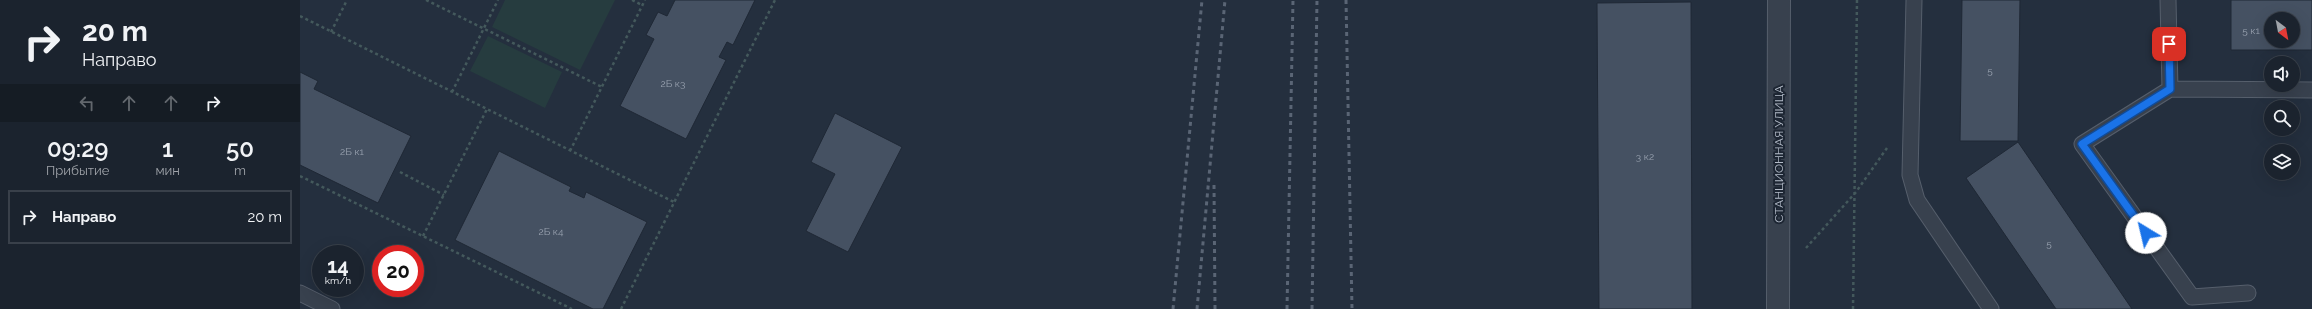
<!DOCTYPE html>
<html lang="ru">
<head>
<meta charset="utf-8">
<style>
  :root { --surface:#1b232e; --page:#282f3a; --text:#f1f3f6; --muted:#a0a4aa; --line:#39404a }
  body { margin:0; font-family:Raleway,sans-serif; background:var(--page); color:var(--text); height:100vh; display:flex; flex-direction:column; font-size:15px; white-space:nowrap }
  * { box-sizing:border-box; margin:0 }
  p { font-size:13px; color:var(--muted) }
  .icon { flex:none; width:22px; height:22px; fill:none; stroke:currentColor; stroke-width:2; stroke-linecap:round; stroke-linejoin:round }
  .map { position:relative; flex:1; overflow:hidden }
  .drawer { display:flex; flex-direction:column; background:var(--surface); width:300px }
  .drawer>* { flex:none }
  .guide { background:#1b232e; color:var(--text); overflow:hidden }
  .needle { width:26px; rotate:148deg }
  .buttons { position:absolute; left:1964px; top:12px; display:grid; gap:8px }
  .buttons a { display:grid; place-items:center; width:36px; height:36px; border-radius:50%; background:var(--surface); box-shadow:0 4px 16px #0002,0 0 0 1px var(--line); font-size:20px }
  .speed { position:absolute; left:12px; top:245px; display:flex; gap:8px; font-size:20px; font-weight:700; text-align:center }
  .speed>* { display:grid; place-content:center; width:52px; height:52px; border-radius:50%; background:var(--surface); box-shadow:0 4px 16px #0002,0 0 0 1px var(--line); line-height:1 }
  .speed small { font-size:10px; font-weight:400 }
  .speed .limit { border:6px solid #d22; background:#fff; color:#111 }
  .pin { position:absolute; display:grid; place-items:center; width:34px; height:34px; color:#fff; margin:-17px; border-radius:8px; box-shadow:0 2px 6px #0006 }
  .me { position:absolute; width:44px; margin:-22px; rotate:324deg; stroke-linejoin:round; filter:drop-shadow(0 0 3px #0008) }
  .turn { display:flex; align-items:center; gap:14px; height:84px; padding:0 16px; font-size:18px }
  .turn .icon { width:52px; height:52px; stroke-width:2.5 }
  .turn b { display:block; font-size:28px; line-height:34px }
  .lanes { display:flex; align-items:center; height:38px; padding:0 16px; background:#0003; justify-content:center; gap:20px; direction:ltr }
  .lanes .off { opacity:.35 }
  .eta { display:flex; justify-content:space-evenly; align-items:center; height:68px; text-align:center }
  .eta b { font-size:24px; font-weight:600; line-height:28px }
  ul { padding:0; list-style:none }
  li { display:flex; align-items:center; gap:12px; height:54px; margin:0 8px 6px; padding:0 8px; border:2px solid var(--line); border-radius:0px }
  li div { flex:1 }
  li b { display:block; font-size:15px }
  li em { font-style:normal }
  main { display:flex; flex:1; min-height:0 }
  .map>svg:first-child { display:block }
  .green { fill:#263c3f }
  .building { fill:#455162; stroke:#1f2835; fill-rule:evenodd }
  .lines { fill:none; stroke-linecap:round; stroke-linejoin:round }
  .service-casing { stroke:#565f6c; stroke-width:17 }
  .minor-casing { stroke:#565f6c; stroke-width:24 }
  .path { stroke:#44595c; stroke-width:2.5; stroke-dasharray:3 3; stroke-linecap:butt }
  .service { stroke:#38414e; stroke-width:15 }
  .minor { stroke:#38414e; stroke-width:22 }
  .rail { stroke:#5a6575; stroke-width:3; stroke-dasharray:4 4; stroke-linecap:butt }
  .route-casing { stroke:#114b97; stroke-width:10 }
  .route { stroke:#1a73e8; stroke-width:7 }
  .labels { text-anchor:middle; stroke-width:4; stroke-linejoin:round; paint-order:stroke }
  .number-label { font-size:10px; fill:#98a1af }
  .street-label { font-size:12px; fill:#b4bcc9; stroke:#1d2633 }
</style>
</head>
<body>
<main>
<section class="drawer">
<div class="guide">
<div class="turn"><svg class="icon" aria-label="right" viewBox="0 0 24 24"><path d="M7 20v-9h11M14 6l5 5-5 5"/></svg><div><b>20 m</b>Направо</div></div>
<div class="lanes"><svg class="icon off" aria-label="left" viewBox="0 0 24 24"><path d="M17 20v-9H6M10 6l-5 5 5 5"/></svg><svg class="icon off" aria-label="ahead" viewBox="0 0 24 24"><path d="M12 20V5M6 11l6-6 6 6"/></svg><svg class="icon off" aria-label="ahead" viewBox="0 0 24 24"><path d="M12 20V5M6 11l6-6 6 6"/></svg><svg class="icon" aria-label="right" viewBox="0 0 24 24"><path d="M7 20v-9h11M14 6l5 5-5 5"/></svg></div>
</div>
<div class="eta">
<div><b>09:29</b><p>Прибытие</p></div>
<div><b>1</b><p>мин</p></div>
<div><b>50</b><p>m</p></div>
</div>
<ul>
<li><svg class="icon" aria-label="right" viewBox="0 0 24 24"><path d="M7 20v-9h11M14 6l5 5-5 5"/></svg><div><b>Направо</b></div><em>20 m</em></li>
</ul>
</section>
<div class="map">
<svg width="2012" height="309" viewBox="0 0 2012 309">
  <rect width="100%" height="100%" fill="#242f3e"/>
  <path class="green" d="M205,0H315L280,70L192,27Z
    M188,36L262,72L245,108L170,71Z"/>
  <path class="building" d="M375,0H455L433,45L427,42L419,57L426,60L386,139L320,106L354,39L346,35L358,12L367,16Z
    M1662,0H1720L1718,141H1660Z
    M1931,0H2012V50H1931ZM1971,19H1993V41H1971Z
    M1391,2L1392,309H1299L1297,3Z
    M0,72L18,81L14,89L111,136L78,203L0,165Z
    M535,113L602,147L548,252L506,231L535,174L511,162Z
    M1718,142L1832,309H1756L1666,178Z
    M199,151L271,187L269,191L284,198L286,192L347,222L303,309H293L155,240Z"/>
  <g class="lines">
    <defs>
      <path id="service" d="M1614,0L1610,175L1617,200L1691,309
        M1868,0L1870,89L2012,90
        M1870,89L1782,144L1892,297L1948,293
        M0,293L32,309"/>
      <path id="minor" d="M1478,309L1479,0"/>
    </defs>
    <use href="#service" class="service-casing"/>
    <use href="#minor" class="minor-casing"/>
    <path class="path" d="M126,0L302,87
      M332,0L342,5
      M0,16L374,202
      M31,32L47,0
      M152,92L198,0
      M270,151L345,0
      M100,172L144,195
      M0,176L272,309
      M123,236L187,109
      M1506,248L1556,192L1587,148
      M321,309L475,0
      M1553,309L1557,0"/>
    <use href="#service" class="service"/>
    <use href="#minor" class="minor"/>
    <path class="rail" d="M1046,0L1052,309
      M914,185L915,309
      M873,309L902,0
      M897,309L925,0
      M987,309L993,0
      M1012,309L1017,0"/>
  </g>
  <g class="lines">
    <defs>
      <path id="route" d="M1846,233L1782,144L1870,89L1869,44"/>
    </defs>
    <use href="#route" class="route-casing"/>
    <use href="#route" class="route"/>
  </g>
  <g class="labels">
    <g class="number-label">
      <text x="1951" y="34">5 к1</text>
      <text x="1690" y="74">5</text>
      <text x="373" y="87">2Б к3</text>
      <text x="52" y="155">2Б к1</text>
      <text x="1345" y="160">3 к2</text>
      <text x="251" y="235">2Б к4</text>
      <text x="1749" y="247">5</text>
    </g>
    <g class="street-label">
      <text transform="translate(1479 154) rotate(-90)" y="4">СТАНЦИОННАЯ УЛИЦА</text>
    </g>
  </g>
</svg>
<div class="buttons">
<a><svg class="needle" viewBox="-14 -14 28 28"><path d="M0-13l5 13h-10z" fill="#e53935"/><path d="M0 13l5-13h-10z" fill="#a0a4aa"/></svg></a>
<a><svg class="icon" aria-label="sound" viewBox="0 0 24 24"><path d="M4 9h4l5-4v14l-5-4H4zM17 9q2 3 0 6"/></svg></a>
<a><svg class="icon" aria-label="search" viewBox="0 0 24 24"><circle cx="10" cy="10" r="6"/><path d="M15 15l6 6"/></svg></a>
<a><svg class="icon" aria-label="layers" viewBox="0 0 24 24"><path d="M12 4l9 5-9 5-9-5zM3 14l9 5 9-5"/></svg></a>
</div>
<div class="speed"><div>14<small>km/h</small></div><div class="limit">20</div></div>
<div class="pin" style="left:1869px;top:44px;background:#d93025"><svg class="icon" aria-label="arrive" viewBox="0 0 24 24"><path d="M6 21V4h12l-3 4 3 4H6"/></svg></div>
<svg class="me" style="left:1846px;top:233px" viewBox="-20 -20 40 40"><circle r="19" fill="#fff"/><path d="M0-13L10 11 0 6-10 11z" fill="#1a73e8"/></svg>
</div>
</main>
</body>
</html>
